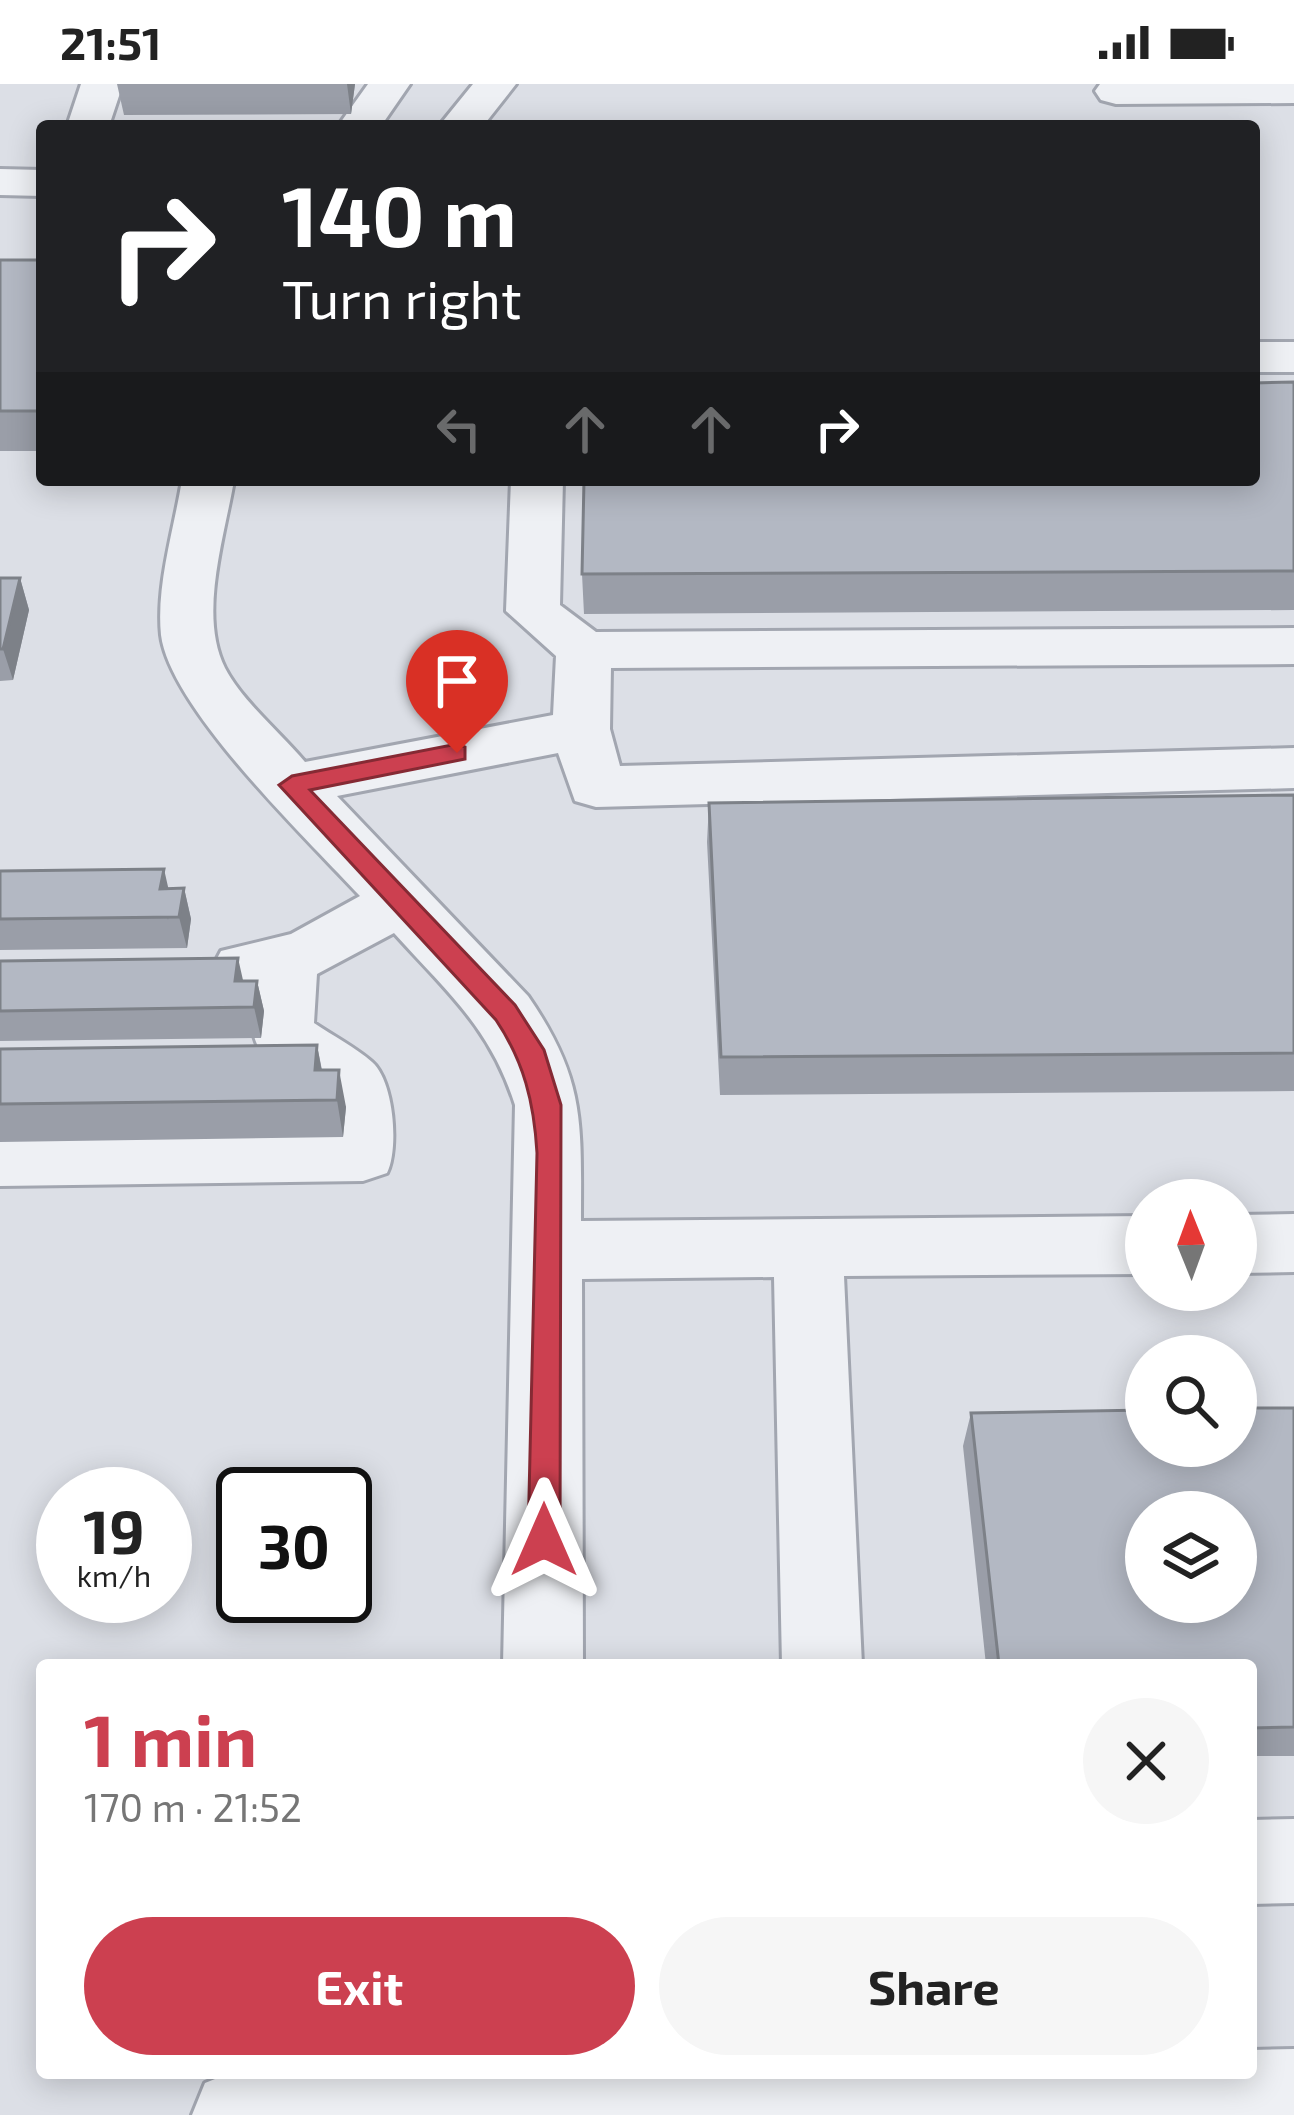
<!DOCTYPE html>
<html lang="en">
<head>
<meta charset="utf-8">
<style>
  :root { --surface:#fff; --page:#f6f6f6; --text:#222; --muted:#767676; --accent:#cc4050 }
  body { margin:0; font-family:"Exo 2",sans-serif; background:var(--page); color:var(--text); height:100vh; display:flex; flex-direction:column; font-size:45px; white-space:nowrap }
  * { box-sizing:border-box; margin:0 }
  p { font-size:39px; color:var(--muted) }
  .icon { flex:none; width:66px; height:66px; fill:none; stroke:currentColor; stroke-width:2; stroke-linecap:round; stroke-linejoin:round }
  .map { position:relative; flex:1; overflow:hidden }
  .panel { position:absolute; left:36px; top:1575px; width:1221px; height:420px; display:flex; flex-direction:column; background:var(--surface); border-radius:12px; box-shadow:0 6px 30px #0003 }
  .panel>* { flex:none }
  .guide { position:absolute; left:36px; top:36px; width:1224px; height:366px; border-radius:12px; box-shadow:0 6px 30px #0003; background:#202124; color:#fff; overflow:hidden }
  .needle { width:78px; rotate:359deg }
  .tools { position:absolute; left:1125px; top:1095px; display:grid; gap:24px }
  .tools a { display:grid; place-items:center; width:132px; height:132px; border-radius:50%; background:var(--surface); box-shadow:0 6px 30px #0003; font-size:60px }
  .speed { position:absolute; left:36px; top:1383px; display:flex; gap:24px; font-size:60px; font-weight:700; text-align:center }
  .speed>* { display:grid; place-content:center; width:156px; height:156px; border-radius:50%; background:var(--surface); box-shadow:0 6px 30px #0003; line-height:1 }
  .speed small { font-size:30px; font-weight:400 }
  .speed .limit { border:6px solid #111; border-radius:18px; background:#fff; color:#111 }
  .pin { position:absolute; display:grid; place-items:center; width:102px; height:102px; color:#fff; margin:-123px -51px; border-radius:50% 50% 50% 0; rotate:-45deg; box-shadow:0 0 12px #0007 }
  .pin .icon { rotate:45deg }
  .me { position:absolute; width:132px; margin:-66px; rotate:0deg; stroke-linejoin:round; filter:drop-shadow(0 0 9px #0008) }
  .turn { display:flex; align-items:center; gap:42px; height:252px; padding:0 48px; font-size:54px }
  .turn .icon { width:156px; height:156px; stroke-width:2.5 }
  .turn b { display:block; font-size:84px; line-height:102px }
  .lanes { display:flex; align-items:center; height:114px; padding:0 48px; background:#0003; justify-content:center; gap:60px; direction:ltr }
  .lanes .off { opacity:.35 }
  .round { display:grid; place-items:center; flex:none; width:126px; height:126px; border-radius:63px; background:var(--page) }
  .headline { display:flex; align-items:center; justify-content:space-between; height:204px; padding:0 48px }
  h1 { font-size:72px; font-weight:700; line-height:90px; color:var(--accent) }
  .cta { display:flex; gap:24px; margin-top:auto; padding:24px 48px }
  .cta a { flex:1; height:138px; border-radius:72px; background:var(--accent); color:#fff; font-size:48px; font-weight:700; line-height:138px; text-align:center }
  .cta a+a { background:var(--page); color:var(--text) }
  .status { display:flex; justify-content:space-between; align-items:center; height:84px; padding:0 60px; background:var(--surface); direction:ltr }
  .status svg { height:33px; fill:currentColor }
  .map>svg:first-child { display:block }
  .lines { fill:none; stroke-linecap:round; stroke-linejoin:round }
  .minor-casing { stroke:#a2a6b0; stroke-width:6 }
  .minor { fill:#eef0f4; fill-rule:evenodd }
  .wall { fill:#9a9ea8 }
  .shaded-wall { fill:#7d8188 }
  .building { fill:#b3b8c3; stroke:#7d8188; stroke-width:3; fill-rule:evenodd }
  .route { fill:#cc4050; stroke:#852a34; stroke-width:3 }
</style>
</head>
<body>
<div class="status"><b>21:51</b><svg viewBox="0 0 49 12"><path d="M0 12V9h3v3zM5 12V6h3v6zM10 12V3h3v9zM15 12V0h3v12zM26 1h20v11H26zM47 4h2v5h-2z"/></svg></div>
<div class="map">
<svg width="1294" height="2031" viewBox="0 0 1294 2031">
  <rect width="100%" height="100%" fill="#dcdfe6"/>
  <g class="lines">
    <defs>
      <path id="minor" d="M81,0H123L109,42H67Z
        M368,0H410L381,42H338Z
        M473,0H516L483,42H439Z
        M1100,0H1294V19L1116,20L1101,16L1095,7Z
        M0,85L42,86V112L0,111Z
        M1254,258H1294V288H1254Z
        M182,396H234C225,451 198,531 225,584C242,617 281,649 305,678L553,631L556,572L506,527L511,396H563L560,521L596,548L1294,544V580L611,584L610,645L620,682L1294,664V704L596,723L575,717L558,669L337,712L528,912C586,996 581,1039 581,1137L1146,1132V1190L844,1192L862,1581H782L774,1193L582,1195L583,1581H503L515,1021C490,943 447,908 394,849L317,890L314,939C333,952 355,963 372,978C394,997 399,1065 387,1089L363,1097L0,1102V1048L326,1043L321,1011C266,973 246,977 253,905L221,901L212,884L221,867L291,850L360,812C307,755 170,624 161,551C156,501 174,445 182,396Z
        M1294,1130V1188L1236,1189V1131Z
        M1294,1735V1819L1251,1820V1736Z
        M1294,1965V2031H192L205,1999L230,1989H1251V1966Z"/>
    </defs>
    <use href="#minor" class="minor-casing"/>
    <use href="#minor" class="minor"/>
  </g>
  <path class="wall" d="M117,0H355L351,30L124,31Z
    M0,176H42V367H0Z
    M1294,298V526L584,530L582,490Z
    M0,494H20L29,526L13,596L0,597Z
    M1294,711V1007L720,1011L707,758L709,719Z
    M0,787L168,804H184L191,835L187,864L0,866Z
    M0,877L257,897L264,927L261,954L0,957Z
    M317,961L322,986L346,1023L343,1053L0,1058V965Z
    M1294,1324V1672H1251V1581H986L963,1362L971,1329Z"/>
  <path class="shaded-wall" d="M347,0H355L351,30Z
    M20,494L29,526L13,596L3,565Z
    M164,785L171,816L168,836L160,805Z
    M184,804L191,835L187,864L179,833Z
    M238,874L245,905L235,897Z
    M257,897L264,927L261,954L254,923Z
    M317,961L324,999L315,986Z
    M339,986L346,1023L343,1053L337,1016Z"/>
  <path class="building" d="M0,176H42V327H0Z
    M1294,298V487L582,490L584,396H1254V299Z
    M0,494H20L3,565H0Z
    M1294,711V969L721,973L709,719Z
    M164,785L160,805L184,804L179,833L0,835V787Z
    M238,874L235,897H257L254,923L0,927V877Z
    M317,961L315,986H339L337,1016L0,1020V965Z
    M1236,1324H1294V1643L1251,1644V1581H999L971,1329L1146,1326V1362H1236ZM1146,1428H1236V1518H1146Z"/>
  <path class="route" d="M457,660L465,663V675L310,706L515,921L544,966L561,1021L560,1456L555,1466L544,1471L533,1466L528,1456L537,1069C534,1018 524,978 496,936L279,701L292,692Z"/>
</svg>
<div class="tools">
<a><svg class="needle" viewBox="-14 -14 28 28"><path d="M0-13l5 13h-10z" fill="#e53935"/><path d="M0 13l5-13h-10z" fill="#767676"/></svg></a>
<a><svg class="icon" aria-label="search" viewBox="0 0 24 24"><circle cx="10" cy="10" r="6"/><path d="M15 15l6 6"/></svg></a>
<a><svg class="icon" aria-label="layers" viewBox="0 0 24 24"><path d="M12 4l9 5-9 5-9-5zM3 14l9 5 9-5"/></svg></a>
</div>
<div class="speed"><div>19<small>km/h</small></div><div class="limit">30</div></div>
<div class="pin" style="left:457px;top:669px;background:#d93025"><svg class="icon" aria-label="arrive" viewBox="0 0 24 24"><path d="M6 21V4h12l-3 4 3 4H6"/></svg></div>
<svg class="me" style="left:544px;top:1456px" viewBox="-20 -20 40 40"><path d="M0-17L14 15 0 8-14 15z" fill="#cc4050" stroke="#fff" stroke-width="4"/></svg>
<div class="guide">
<div class="turn"><svg class="icon" aria-label="right" viewBox="0 0 24 24"><path d="M7 20v-9h11M14 6l5 5-5 5"/></svg><div><b>140 m</b>Turn right</div></div>
<div class="lanes"><svg class="icon off" aria-label="left" viewBox="0 0 24 24"><path d="M17 20v-9H6M10 6l-5 5 5 5"/></svg><svg class="icon off" aria-label="ahead" viewBox="0 0 24 24"><path d="M12 20V5M6 11l6-6 6 6"/></svg><svg class="icon off" aria-label="ahead" viewBox="0 0 24 24"><path d="M12 20V5M6 11l6-6 6 6"/></svg><svg class="icon" aria-label="right" viewBox="0 0 24 24"><path d="M7 20v-9h11M14 6l5 5-5 5"/></svg></div>
</div>
<section class="panel">
<div class="headline"><div><h1>1 min</h1><p>170 m · 21:52</p></div><a class="round"><svg class="icon" aria-label="close" viewBox="0 0 24 24"><path d="M6 6l12 12M18 6L6 18"/></svg></a></div>
<div class="cta"><a>Exit</a><a>Share</a></div>
</section>
</div>
</body>
</html>
